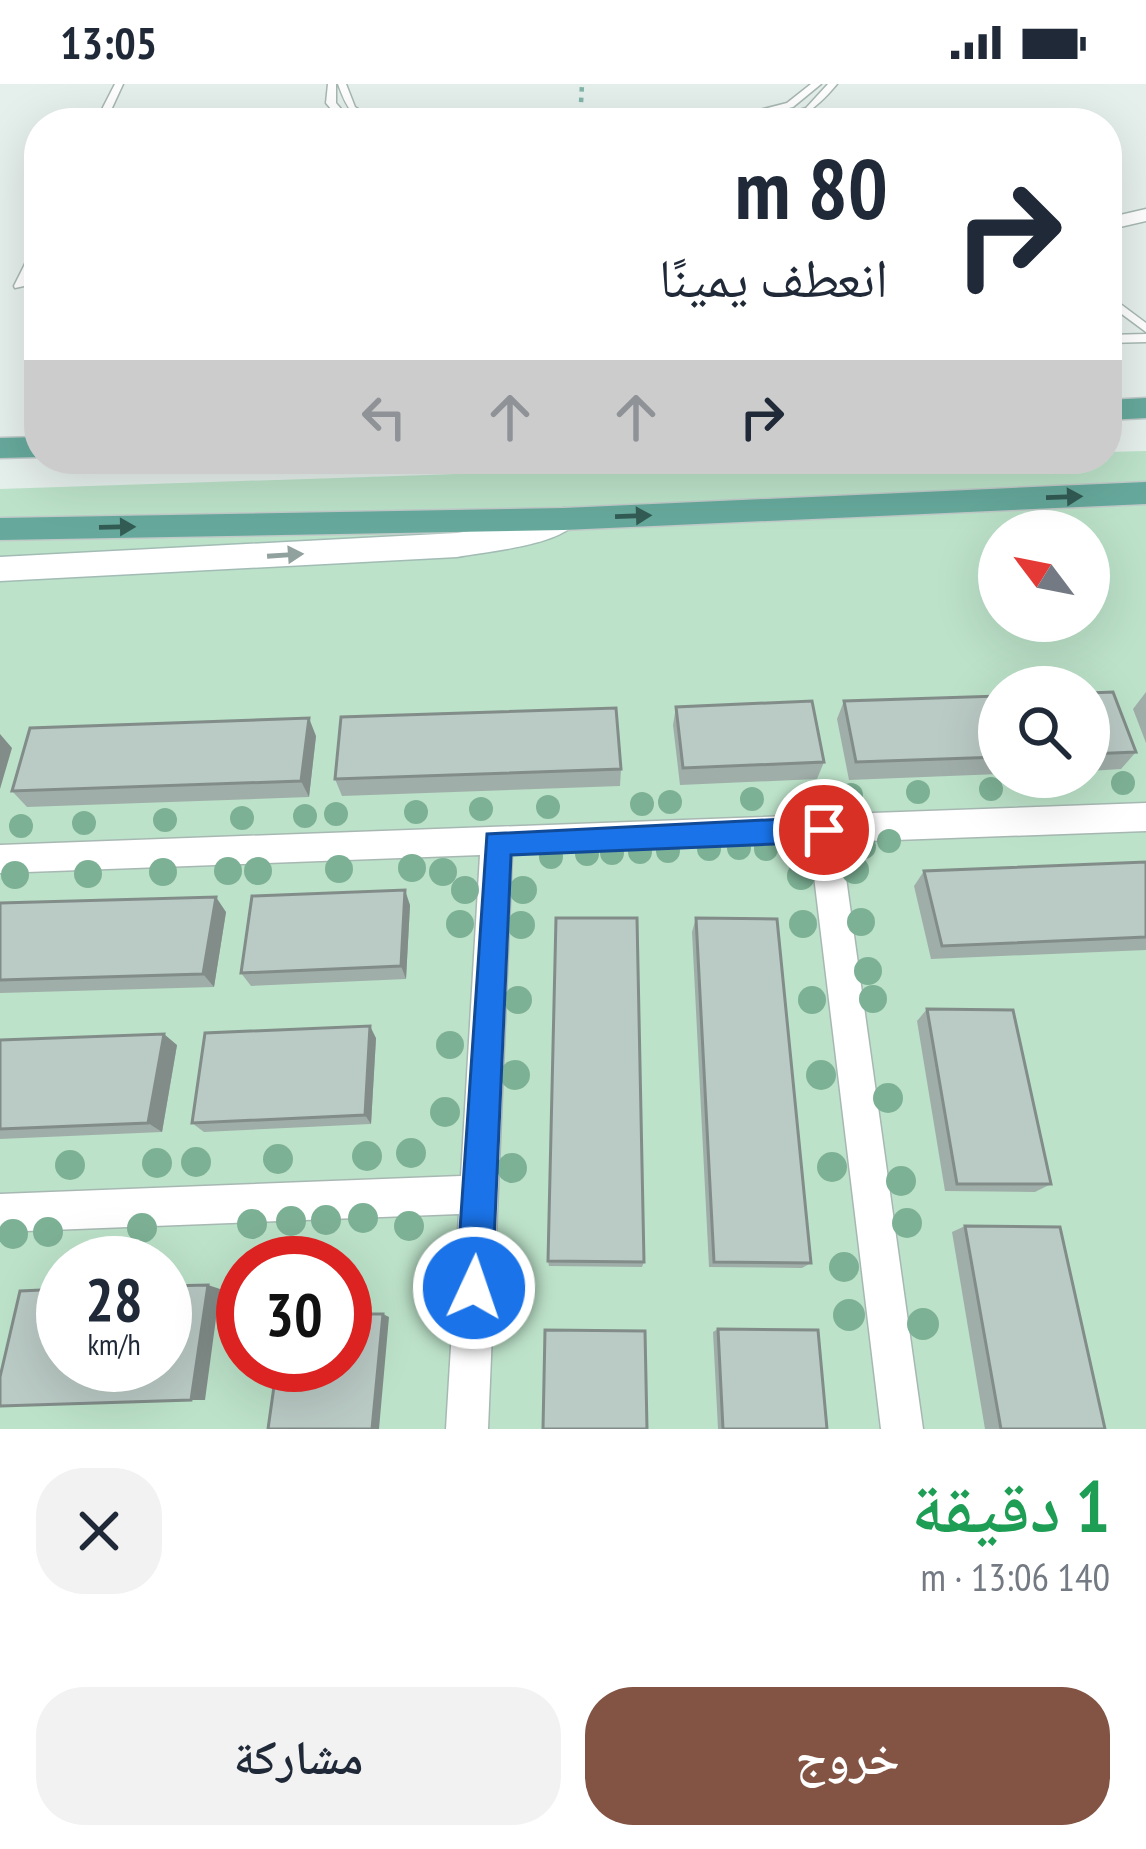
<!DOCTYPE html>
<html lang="ar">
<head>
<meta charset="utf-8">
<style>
  :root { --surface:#fff; --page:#f2f2f3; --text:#1f2937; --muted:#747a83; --accent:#835444 }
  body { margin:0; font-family:"PT Sans Narrow","Noto Naskh Arabic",sans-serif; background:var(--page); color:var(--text); direction:rtl; height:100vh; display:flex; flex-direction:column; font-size:45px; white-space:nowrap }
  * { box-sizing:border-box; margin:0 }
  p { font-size:39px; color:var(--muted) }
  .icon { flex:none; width:66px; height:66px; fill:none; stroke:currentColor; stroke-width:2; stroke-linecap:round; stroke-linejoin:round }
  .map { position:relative; height:1345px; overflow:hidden; direction:ltr }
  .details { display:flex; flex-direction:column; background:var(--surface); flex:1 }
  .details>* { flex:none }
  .banner { position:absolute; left:24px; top:24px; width:1098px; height:366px; border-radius:48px; box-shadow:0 12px 48px #0002; direction:rtl; background:#fff; color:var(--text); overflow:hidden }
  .needle { width:78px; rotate:302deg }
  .tools { position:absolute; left:978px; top:426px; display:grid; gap:24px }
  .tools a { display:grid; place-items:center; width:132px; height:132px; border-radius:50%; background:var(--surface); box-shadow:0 12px 48px #0002; font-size:60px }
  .speed { position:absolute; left:36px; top:1152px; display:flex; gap:24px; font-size:60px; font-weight:700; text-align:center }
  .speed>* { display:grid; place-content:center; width:156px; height:156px; border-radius:50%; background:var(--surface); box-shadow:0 12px 48px #0002; line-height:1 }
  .speed small { font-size:30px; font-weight:400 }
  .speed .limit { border:18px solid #d22; background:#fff; color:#111 }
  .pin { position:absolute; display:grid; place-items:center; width:102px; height:102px; color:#fff; margin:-51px; border:6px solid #fff; border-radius:50%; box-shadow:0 3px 12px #0007 }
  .me { position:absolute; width:132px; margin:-66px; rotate:3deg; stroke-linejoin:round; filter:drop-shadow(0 0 9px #0008) }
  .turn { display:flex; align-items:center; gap:42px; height:252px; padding:0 36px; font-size:54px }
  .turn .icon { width:156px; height:156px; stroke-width:2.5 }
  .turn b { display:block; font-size:84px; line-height:102px }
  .lanes { display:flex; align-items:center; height:114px; padding:0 36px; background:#0003; justify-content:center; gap:60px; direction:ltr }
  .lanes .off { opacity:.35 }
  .round { display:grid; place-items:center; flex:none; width:126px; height:126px; border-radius:48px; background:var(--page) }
  .overview { display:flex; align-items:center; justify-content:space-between; height:204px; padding:0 36px }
  h1 { font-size:72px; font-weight:600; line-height:90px; color:#1e9e55 }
  .button { display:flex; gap:24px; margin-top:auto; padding:24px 36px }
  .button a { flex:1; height:138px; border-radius:48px; background:var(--accent); color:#fff; font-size:48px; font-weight:600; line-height:138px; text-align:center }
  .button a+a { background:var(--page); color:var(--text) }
  .status { display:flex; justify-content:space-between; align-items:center; height:84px; padding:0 60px; background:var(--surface); direction:ltr }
  .status svg { height:33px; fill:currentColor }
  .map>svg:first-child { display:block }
  .green { fill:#bce2c9; fill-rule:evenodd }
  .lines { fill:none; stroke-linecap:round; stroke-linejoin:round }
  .lane-casing { stroke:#a7b8b3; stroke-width:3 }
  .street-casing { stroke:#a7b8b3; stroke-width:3 }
  .secondary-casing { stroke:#a2bcb5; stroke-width:3 }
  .primary-casing { stroke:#c1cac9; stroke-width:3 }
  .path { stroke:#82b6a9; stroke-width:4.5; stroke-dasharray:4.5 6; stroke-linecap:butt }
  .lane { fill:#fff; fill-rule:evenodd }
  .street { fill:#fff; fill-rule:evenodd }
  .secondary { fill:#fff; fill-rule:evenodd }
  .primary { fill:#66a99c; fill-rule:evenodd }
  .tree { fill:#7db195 }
  .wall { fill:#a0aea9 }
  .shaded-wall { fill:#828d8a }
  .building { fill:#bacac5; stroke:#828d8a; stroke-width:3 }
  .oneway { fill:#335c55 }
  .oneway2 { fill:#90a19e }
  .route { fill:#1a73e8; stroke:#114b97; stroke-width:3 }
</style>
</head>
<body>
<div class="status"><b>13:05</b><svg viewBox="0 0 49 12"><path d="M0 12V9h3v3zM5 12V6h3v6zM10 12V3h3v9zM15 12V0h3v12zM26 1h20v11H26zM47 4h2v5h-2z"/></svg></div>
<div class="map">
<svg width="1146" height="1345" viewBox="0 0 1146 1345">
  <rect width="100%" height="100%" fill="#e5efeb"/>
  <path class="green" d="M1146,367V1345H0V405L915,375H1107V368ZM999,447H1089V537H999ZM999,603H1089V693H999ZM63,1179H165V1281H63ZM243,1179H345V1281H243Z"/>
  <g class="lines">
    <defs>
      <path id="lane" d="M115,0H123L105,39H95Z
        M328,0H336V19L353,39H343L326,19Z
        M338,0H346L355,23L380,39C353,39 346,22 338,0Z
        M811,0H821L793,23L725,39L713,38L787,19Z
        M828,0H837C812,30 796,39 755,39L806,24Z
        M39,159V172L24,202L15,204L14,202L34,162Z
        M1107,210L1146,239V248L1107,219Z
        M1146,250V258L1107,259V251Z"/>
      <path id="street" d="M1146,125V137L1107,146V134Z
        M1146,719V747L841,758L923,1345H881L810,759L512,770L488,1345H446L459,1130L0,1148V1110L461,1092L480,771L0,789V761Z"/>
      <path id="secondary" d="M564,424L575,427L579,435C562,462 488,467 457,473L0,497V473L457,449L521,439Z"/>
      <path id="primary" d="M1146,314V334L1107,336V316Z
        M39,353V373L0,374V354Z
        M1146,398V420L564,446L0,456V434L564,424Z"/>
    </defs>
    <use href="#lane" class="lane-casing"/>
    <use href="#street" class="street-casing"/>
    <use href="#secondary" class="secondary-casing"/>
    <use href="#primary" class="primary-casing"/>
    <path class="path" d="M580,39L582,0"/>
    <use href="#lane" class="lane"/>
    <use href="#street" class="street"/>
    <use href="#secondary" class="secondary"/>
    <use href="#primary" class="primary"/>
  </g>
  <g class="tree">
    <circle cx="1123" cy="699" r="12"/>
    <circle cx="991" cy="705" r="12"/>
    <circle cx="918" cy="708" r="12"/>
    <circle cx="851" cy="711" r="12"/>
    <circle cx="825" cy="712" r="12"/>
    <circle cx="752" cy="715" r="12"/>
    <circle cx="670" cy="718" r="12"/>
    <circle cx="642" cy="720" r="12"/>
    <circle cx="548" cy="723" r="12"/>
    <circle cx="481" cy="725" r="12"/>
    <circle cx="416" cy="728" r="12"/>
    <circle cx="336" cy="730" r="12"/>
    <circle cx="305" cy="732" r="12"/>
    <circle cx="242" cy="734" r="12"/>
    <circle cx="165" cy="736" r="12"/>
    <circle cx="84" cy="739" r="12"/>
    <circle cx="21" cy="742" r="12"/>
    <circle cx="889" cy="757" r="12"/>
    <circle cx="864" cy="763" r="12"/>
    <circle cx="739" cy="764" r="12"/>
    <circle cx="709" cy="765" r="12"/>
    <circle cx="766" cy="765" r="12"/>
    <circle cx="668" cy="767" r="12"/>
    <circle cx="640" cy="768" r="12"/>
    <circle cx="612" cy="769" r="12"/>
    <circle cx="587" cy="770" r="12"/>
    <circle cx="551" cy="773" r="12"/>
    <circle cx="412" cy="784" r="14"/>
    <circle cx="339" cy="785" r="14"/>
    <circle cx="855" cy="786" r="14"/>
    <circle cx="228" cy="787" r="14"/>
    <circle cx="258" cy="787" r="14"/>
    <circle cx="163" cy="788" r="14"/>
    <circle cx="443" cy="788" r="14"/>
    <circle cx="88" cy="790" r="14"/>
    <circle cx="15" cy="791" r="14"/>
    <circle cx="801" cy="792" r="14"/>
    <circle cx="465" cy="806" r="14"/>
    <circle cx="523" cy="806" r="14"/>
    <circle cx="861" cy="838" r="14"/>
    <circle cx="460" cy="840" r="14"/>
    <circle cx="803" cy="840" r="14"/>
    <circle cx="521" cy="841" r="14"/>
    <circle cx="868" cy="887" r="14"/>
    <circle cx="873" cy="915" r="14"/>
    <circle cx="518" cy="916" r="14"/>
    <circle cx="812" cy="916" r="14"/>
    <circle cx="450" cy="961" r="14"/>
    <circle cx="515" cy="991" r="15"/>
    <circle cx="821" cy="991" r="15"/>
    <circle cx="888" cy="1014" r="15"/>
    <circle cx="445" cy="1028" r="15"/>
    <circle cx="411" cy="1069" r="15"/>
    <circle cx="367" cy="1072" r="15"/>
    <circle cx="278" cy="1075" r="15"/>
    <circle cx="196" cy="1078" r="15"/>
    <circle cx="157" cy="1079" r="15"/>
    <circle cx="70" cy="1081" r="15"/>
    <circle cx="832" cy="1083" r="15"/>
    <circle cx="512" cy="1084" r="15"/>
    <circle cx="901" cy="1097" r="15"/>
    <circle cx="363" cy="1134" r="15"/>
    <circle cx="326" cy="1136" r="15"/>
    <circle cx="291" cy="1137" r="15"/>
    <circle cx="907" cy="1139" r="15"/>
    <circle cx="252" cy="1140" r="15"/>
    <circle cx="409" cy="1142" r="15"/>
    <circle cx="142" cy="1144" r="15"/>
    <circle cx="48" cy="1148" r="15"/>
    <circle cx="13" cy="1150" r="15"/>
    <circle cx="440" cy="1178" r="15"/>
    <circle cx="844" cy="1183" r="15"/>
    <circle cx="508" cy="1187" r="15"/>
    <circle cx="438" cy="1211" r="16"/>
    <circle cx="506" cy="1231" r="16"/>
    <circle cx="849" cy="1231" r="16"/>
    <circle cx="923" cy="1240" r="16"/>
  </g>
  <path class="wall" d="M1146,608V659L1133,625Z
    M1089,609L1136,668L1121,685L1089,687Z
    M999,612V690L849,696L837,635L844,617Z
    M676,623L824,678L817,695L680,701L673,641Z
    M316,652L309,713L27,723L12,707Z
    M621,685L620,702L342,712L335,695Z
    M1146,778V866L931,875L914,802L924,787Z
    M0,819L226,828L214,903L0,909Z
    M410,821L406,895L251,902L241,889Z
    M696,834L811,1179L802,1184L709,1183L692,848Z
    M927,925L1051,1100L1035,1108L945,1107L917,937Z
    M376,954L371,1040L204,1048L192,1039Z
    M0,956L177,961L162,1048L0,1055Z
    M965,1142L1105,1345H985L952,1148Z
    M548,1177L644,1178L642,1183L549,1182Z
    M718,1245L827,1345H718L713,1248Z"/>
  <path class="shaded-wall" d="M309,634L316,652L309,713L301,697Z
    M0,650L12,664L0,705Z
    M405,806L410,821L406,895L401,882Z
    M216,813L226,828L214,903L203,890Z
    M370,942L376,954L371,1040L365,1031Z
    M164,950L177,961L162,1048L148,1039Z
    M208,1201L220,1205L205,1316H191Z
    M383,1230L389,1233L379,1345H372Z"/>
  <path class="building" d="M1113,608L1136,668L1089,670V609Z
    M999,612V673L856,678L844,617Z
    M812,617L824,678L683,684L676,623Z
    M616,624L621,685L335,695L341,633Z
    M309,634L301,697L12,707L30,644Z
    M1146,778V853L942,862L924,787Z
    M405,806L401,882L241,889L252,812Z
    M216,813L203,890L0,896V819Z
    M556,834H637L644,1178L548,1177Z
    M696,834L777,835L811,1179L714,1178Z
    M927,925L1013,926L1051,1100H957Z
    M370,942L365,1031L192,1039L205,949Z
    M164,950L148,1039L0,1045V956Z
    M965,1142L1060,1143L1105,1345H1001Z
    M208,1201L191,1316L0,1322V1293L20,1207L63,1205V1281H165V1202Z
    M345,1230H383L372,1345H268L277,1281H345Z
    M718,1245L818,1246L827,1345H723Z
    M545,1246L645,1247L647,1345H543Z"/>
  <defs><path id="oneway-solid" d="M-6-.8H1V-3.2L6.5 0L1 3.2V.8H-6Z" transform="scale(3)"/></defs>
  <g class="oneway">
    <use href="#oneway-solid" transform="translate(1064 413) rotate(-2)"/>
    <use href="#oneway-solid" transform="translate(633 432) rotate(-2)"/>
    <use href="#oneway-solid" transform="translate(117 443) rotate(-1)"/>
  </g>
  <use class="oneway2" href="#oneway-solid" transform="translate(285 471) rotate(-4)"/>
  <path class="route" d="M824,733L834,737L838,746L834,755L824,758L511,771L492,1204L487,1217L474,1222L461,1217L456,1204L487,750Z"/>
</svg>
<div class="tools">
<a><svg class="needle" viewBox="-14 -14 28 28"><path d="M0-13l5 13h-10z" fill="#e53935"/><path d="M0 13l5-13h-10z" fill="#747a83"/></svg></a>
<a><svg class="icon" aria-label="search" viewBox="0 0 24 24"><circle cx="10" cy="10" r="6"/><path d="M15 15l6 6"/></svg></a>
</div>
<div class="speed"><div>28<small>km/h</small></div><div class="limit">30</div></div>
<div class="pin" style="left:824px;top:746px;background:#d93025"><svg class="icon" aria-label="arrive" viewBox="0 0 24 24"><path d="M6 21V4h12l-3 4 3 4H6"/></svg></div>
<svg class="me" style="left:474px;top:1204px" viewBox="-20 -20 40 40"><circle r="17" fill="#1a73e8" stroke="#fff" stroke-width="3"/><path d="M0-11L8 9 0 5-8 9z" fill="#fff"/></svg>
<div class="banner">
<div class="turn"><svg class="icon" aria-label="right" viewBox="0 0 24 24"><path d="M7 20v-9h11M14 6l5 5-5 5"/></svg><div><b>80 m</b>انعطف يمينًا</div></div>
<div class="lanes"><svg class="icon off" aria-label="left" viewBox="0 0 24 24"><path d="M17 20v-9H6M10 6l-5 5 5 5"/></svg><svg class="icon off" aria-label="ahead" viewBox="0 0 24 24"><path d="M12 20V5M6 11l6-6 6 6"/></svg><svg class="icon off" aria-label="ahead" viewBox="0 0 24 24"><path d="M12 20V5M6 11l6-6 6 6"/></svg><svg class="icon" aria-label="right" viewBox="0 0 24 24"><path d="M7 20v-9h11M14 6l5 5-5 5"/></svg></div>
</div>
</div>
<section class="details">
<div class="overview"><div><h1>1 دقيقة</h1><p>140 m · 13:06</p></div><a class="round"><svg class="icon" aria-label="close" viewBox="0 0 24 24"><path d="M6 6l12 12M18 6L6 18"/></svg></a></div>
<div class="button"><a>خروج</a><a>مشاركة</a></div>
</section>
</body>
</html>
